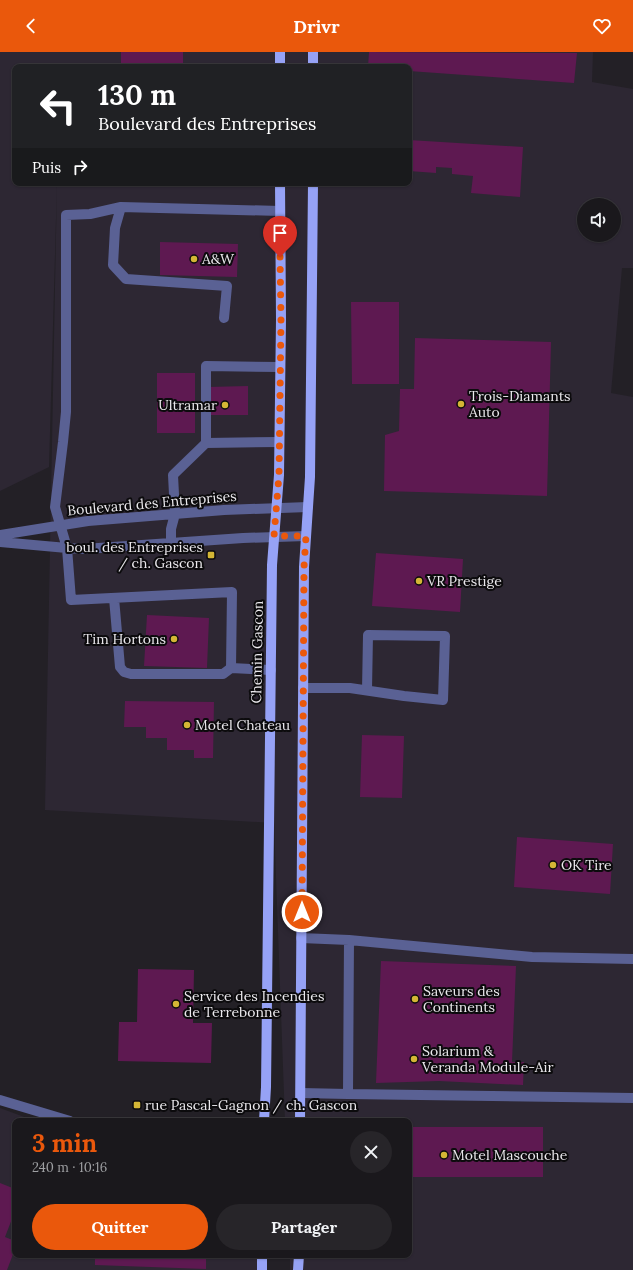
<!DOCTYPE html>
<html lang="fr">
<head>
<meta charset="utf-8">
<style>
  :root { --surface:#1a181c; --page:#272529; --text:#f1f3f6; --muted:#9fa0a3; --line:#38373b; --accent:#ea580c }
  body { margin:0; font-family:Lora,serif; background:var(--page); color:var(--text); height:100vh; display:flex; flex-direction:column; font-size:15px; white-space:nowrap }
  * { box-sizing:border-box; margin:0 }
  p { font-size:13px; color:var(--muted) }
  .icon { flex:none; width:22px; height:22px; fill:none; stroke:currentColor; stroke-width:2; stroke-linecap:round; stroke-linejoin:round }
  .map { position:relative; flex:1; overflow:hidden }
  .sheet { position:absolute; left:12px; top:1066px; width:400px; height:140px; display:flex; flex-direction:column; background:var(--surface); border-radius:8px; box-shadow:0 1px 3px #0004,0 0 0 1px var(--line) }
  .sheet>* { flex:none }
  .guide { position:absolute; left:12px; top:12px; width:400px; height:122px; border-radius:8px; box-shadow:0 1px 3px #0004,0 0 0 1px var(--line); background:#202124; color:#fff; overflow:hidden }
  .buttons { position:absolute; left:577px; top:146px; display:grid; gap:8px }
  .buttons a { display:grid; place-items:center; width:44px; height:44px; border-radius:50%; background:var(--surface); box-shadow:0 1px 3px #0004,0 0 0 1px var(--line); font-size:20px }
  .pin { position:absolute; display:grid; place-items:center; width:34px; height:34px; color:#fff; margin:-41px -17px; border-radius:50% 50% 50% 0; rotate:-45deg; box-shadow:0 0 4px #0007 }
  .pin .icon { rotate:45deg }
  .me { position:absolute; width:44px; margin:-22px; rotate:0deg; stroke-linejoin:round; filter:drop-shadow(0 0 3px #0008) }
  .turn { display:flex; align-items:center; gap:14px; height:84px; padding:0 20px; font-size:18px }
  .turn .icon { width:52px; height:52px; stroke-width:2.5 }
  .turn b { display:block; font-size:28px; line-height:34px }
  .then { display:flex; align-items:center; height:38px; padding:0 20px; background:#0003; gap:8px; font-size:15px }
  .round { display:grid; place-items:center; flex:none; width:42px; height:42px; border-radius:21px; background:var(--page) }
  .headline { display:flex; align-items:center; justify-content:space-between; height:68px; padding:0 20px }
  h1 { font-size:24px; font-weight:700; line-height:30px; color:var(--accent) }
  .button { display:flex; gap:8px; margin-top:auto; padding:8px 20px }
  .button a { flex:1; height:46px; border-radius:24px; background:var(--accent); color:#fff; font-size:16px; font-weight:700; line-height:46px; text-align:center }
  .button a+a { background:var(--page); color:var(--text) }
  header { display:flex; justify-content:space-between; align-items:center; height:52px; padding:0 20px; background:var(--accent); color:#fff; font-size:18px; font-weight:700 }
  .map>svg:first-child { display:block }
  .built { fill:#2d2733; fill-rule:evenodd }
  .building { fill:#5e1951 }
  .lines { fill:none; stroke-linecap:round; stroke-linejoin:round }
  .minor { stroke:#5a6194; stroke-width:10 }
  .major { stroke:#96a2f6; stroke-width:10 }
  .route { stroke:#ea580c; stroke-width:7; stroke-dasharray:0 12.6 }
  .poi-dot { fill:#d4b635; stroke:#0c0b0d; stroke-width:1.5 }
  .labels { text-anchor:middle; stroke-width:4; stroke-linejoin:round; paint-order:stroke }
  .poi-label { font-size:14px; fill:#ebe9ed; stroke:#0c0b0d; text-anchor:start }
  .street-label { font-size:14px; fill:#ebe9ed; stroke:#0c0b0d }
</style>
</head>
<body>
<header><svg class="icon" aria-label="back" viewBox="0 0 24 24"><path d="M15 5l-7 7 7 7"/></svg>Drivr<svg class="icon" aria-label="heart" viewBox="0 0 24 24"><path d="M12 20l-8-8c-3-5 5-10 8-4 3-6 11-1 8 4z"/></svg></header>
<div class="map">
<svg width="633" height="1218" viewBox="0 0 633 1218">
  <rect width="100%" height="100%" fill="#232026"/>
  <path class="built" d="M0,0H593L592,30L633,37V216H622L611,341L633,345V1218H290V1203H409V1069H285L274,771L45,758L57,131H409V15H15V131H57L49,415L0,439ZM584,153H614V183H584Z
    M0,1056L35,1069H15V1203H267L266,1218H0Z"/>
  <path class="building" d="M121,0H183V15H121Z
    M369,0L577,1L574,31L409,19V15H368Z
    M409,88L523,95L520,145L471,141L473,124L452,122V116L436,115V121L409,119Z
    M160,190L238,192L237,225L160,223Z
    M351,250H399V332H352Z
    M415,286L551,290L547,444L384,439L385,383L399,379L400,337H414Z
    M157,321H195V381H157Z
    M248,334V363H208V335Z
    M376,501L463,507L460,560L372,554Z
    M147,563L209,566L207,616L144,614Z
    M125,649L214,650L213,706H194V698H167V686H146V675H124Z
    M362,683L404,684L402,746L360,745Z
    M517,785L613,792L610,842L514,835Z
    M381,909L516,914L512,1010H524L523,1033L439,1029L376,1031Z
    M138,917L194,918L193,971H212L211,1011L118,1009L119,970H137Z
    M409,1075H543V1125H409Z
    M0,1131L15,1137V1159L5,1185L15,1189V1197L7,1218H0Z
    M95,1203H206V1217L95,1213Z"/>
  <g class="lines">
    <path class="minor" d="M121,155L115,176L113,213L126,227L227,234L224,266
      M206,391V314L280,315
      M0,483L88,469L224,458L308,455
      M0,490L67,496L84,497L243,486L306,484
      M171,491V477L175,462L173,423L206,391L279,390
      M114,546L120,615L124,620L131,622H223L231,616
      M271,618L231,616L232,540L71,548L67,496L55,455L63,390L66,360V163L90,162L121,155L280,159
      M303,636H350L404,644L443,648L445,584L368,583L367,638
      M349,888L532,905L633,907
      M301,1041L348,1042L349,888L301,886
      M348,1042L633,1046
      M0,1048L70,1069"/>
    <path class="major" d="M313,0V15
      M280,15V0
      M264,1069L266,1035L272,513L279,423L281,267L280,131
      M300,1069L304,515L310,425L313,131
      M262,1218V1203
      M298,1218L299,1203"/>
  </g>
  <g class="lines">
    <path class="route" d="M280,205L281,267L279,423L274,484H306L304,515L302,860"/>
  </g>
  <g class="poi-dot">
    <circle cx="194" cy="207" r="4"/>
    <circle cx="461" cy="352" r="4"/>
    <circle cx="225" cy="353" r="4"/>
    <rect x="207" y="499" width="8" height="8" rx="2"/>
    <circle cx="419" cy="529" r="4"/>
    <circle cx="174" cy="587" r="4"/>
    <circle cx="187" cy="673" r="4"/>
    <circle cx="553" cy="813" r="4"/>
    <circle cx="415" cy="947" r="4"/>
    <circle cx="176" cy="952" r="4"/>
    <circle cx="414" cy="1007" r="4"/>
    <rect x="133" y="1049" width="8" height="8" rx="2"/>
    <circle cx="444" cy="1103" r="4"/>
  </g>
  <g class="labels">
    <g class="poi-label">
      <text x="202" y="212">A&amp;W</text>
      <text x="469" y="349">Trois-Diamants<tspan x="469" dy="16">Auto</tspan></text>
      <text x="217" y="358" text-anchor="end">Ultramar</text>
      <text x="203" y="500" text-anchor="end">boul. des Entreprises<tspan x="203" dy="16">/ ch. Gascon</tspan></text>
      <text x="427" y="534">VR Prestige</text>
      <text x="166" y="592" text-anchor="end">Tim Hortons</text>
      <text x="195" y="678">Motel Chateau</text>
      <text x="561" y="818">OK Tire</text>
      <text x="423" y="944">Saveurs des<tspan x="423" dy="16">Continents</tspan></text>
      <text x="184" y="949">Service des Incendies<tspan x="184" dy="16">de Terrebonne</tspan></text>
      <text x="422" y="1004">Solarium &amp;<tspan x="422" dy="16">Veranda Module-Air</tspan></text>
      <text x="145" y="1058">rue Pascal-Gagnon / ch. Gascon</text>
      <text x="452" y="1108">Motel Mascouche</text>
    </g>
    <g class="street-label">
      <text transform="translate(152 451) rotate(-5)" y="5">Boulevard des Entreprises</text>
      <text transform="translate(257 600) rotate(-89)" y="5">Chemin Gascon</text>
    </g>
  </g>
</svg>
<div class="buttons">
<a><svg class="icon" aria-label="sound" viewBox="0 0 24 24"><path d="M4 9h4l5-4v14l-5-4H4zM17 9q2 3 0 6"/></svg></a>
</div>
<div class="pin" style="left:280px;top:205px;background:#d93025"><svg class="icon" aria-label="arrive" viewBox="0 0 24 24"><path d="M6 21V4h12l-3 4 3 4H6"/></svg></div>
<svg class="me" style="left:302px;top:860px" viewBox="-20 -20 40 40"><circle r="17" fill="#ea580c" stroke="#fff" stroke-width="3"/><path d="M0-11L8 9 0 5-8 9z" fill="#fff"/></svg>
<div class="guide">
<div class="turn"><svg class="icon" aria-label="left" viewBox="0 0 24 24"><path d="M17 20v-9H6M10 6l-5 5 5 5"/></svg><div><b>130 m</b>Boulevard des Entreprises</div></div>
<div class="then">Puis<svg class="icon" aria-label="right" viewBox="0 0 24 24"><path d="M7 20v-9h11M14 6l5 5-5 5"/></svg></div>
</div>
<section class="sheet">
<div class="headline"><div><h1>3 min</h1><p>240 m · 10:16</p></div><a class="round"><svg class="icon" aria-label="close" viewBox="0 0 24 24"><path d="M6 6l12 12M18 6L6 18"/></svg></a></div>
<div class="button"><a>Quitter</a><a>Partager</a></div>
</section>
</div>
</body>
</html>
